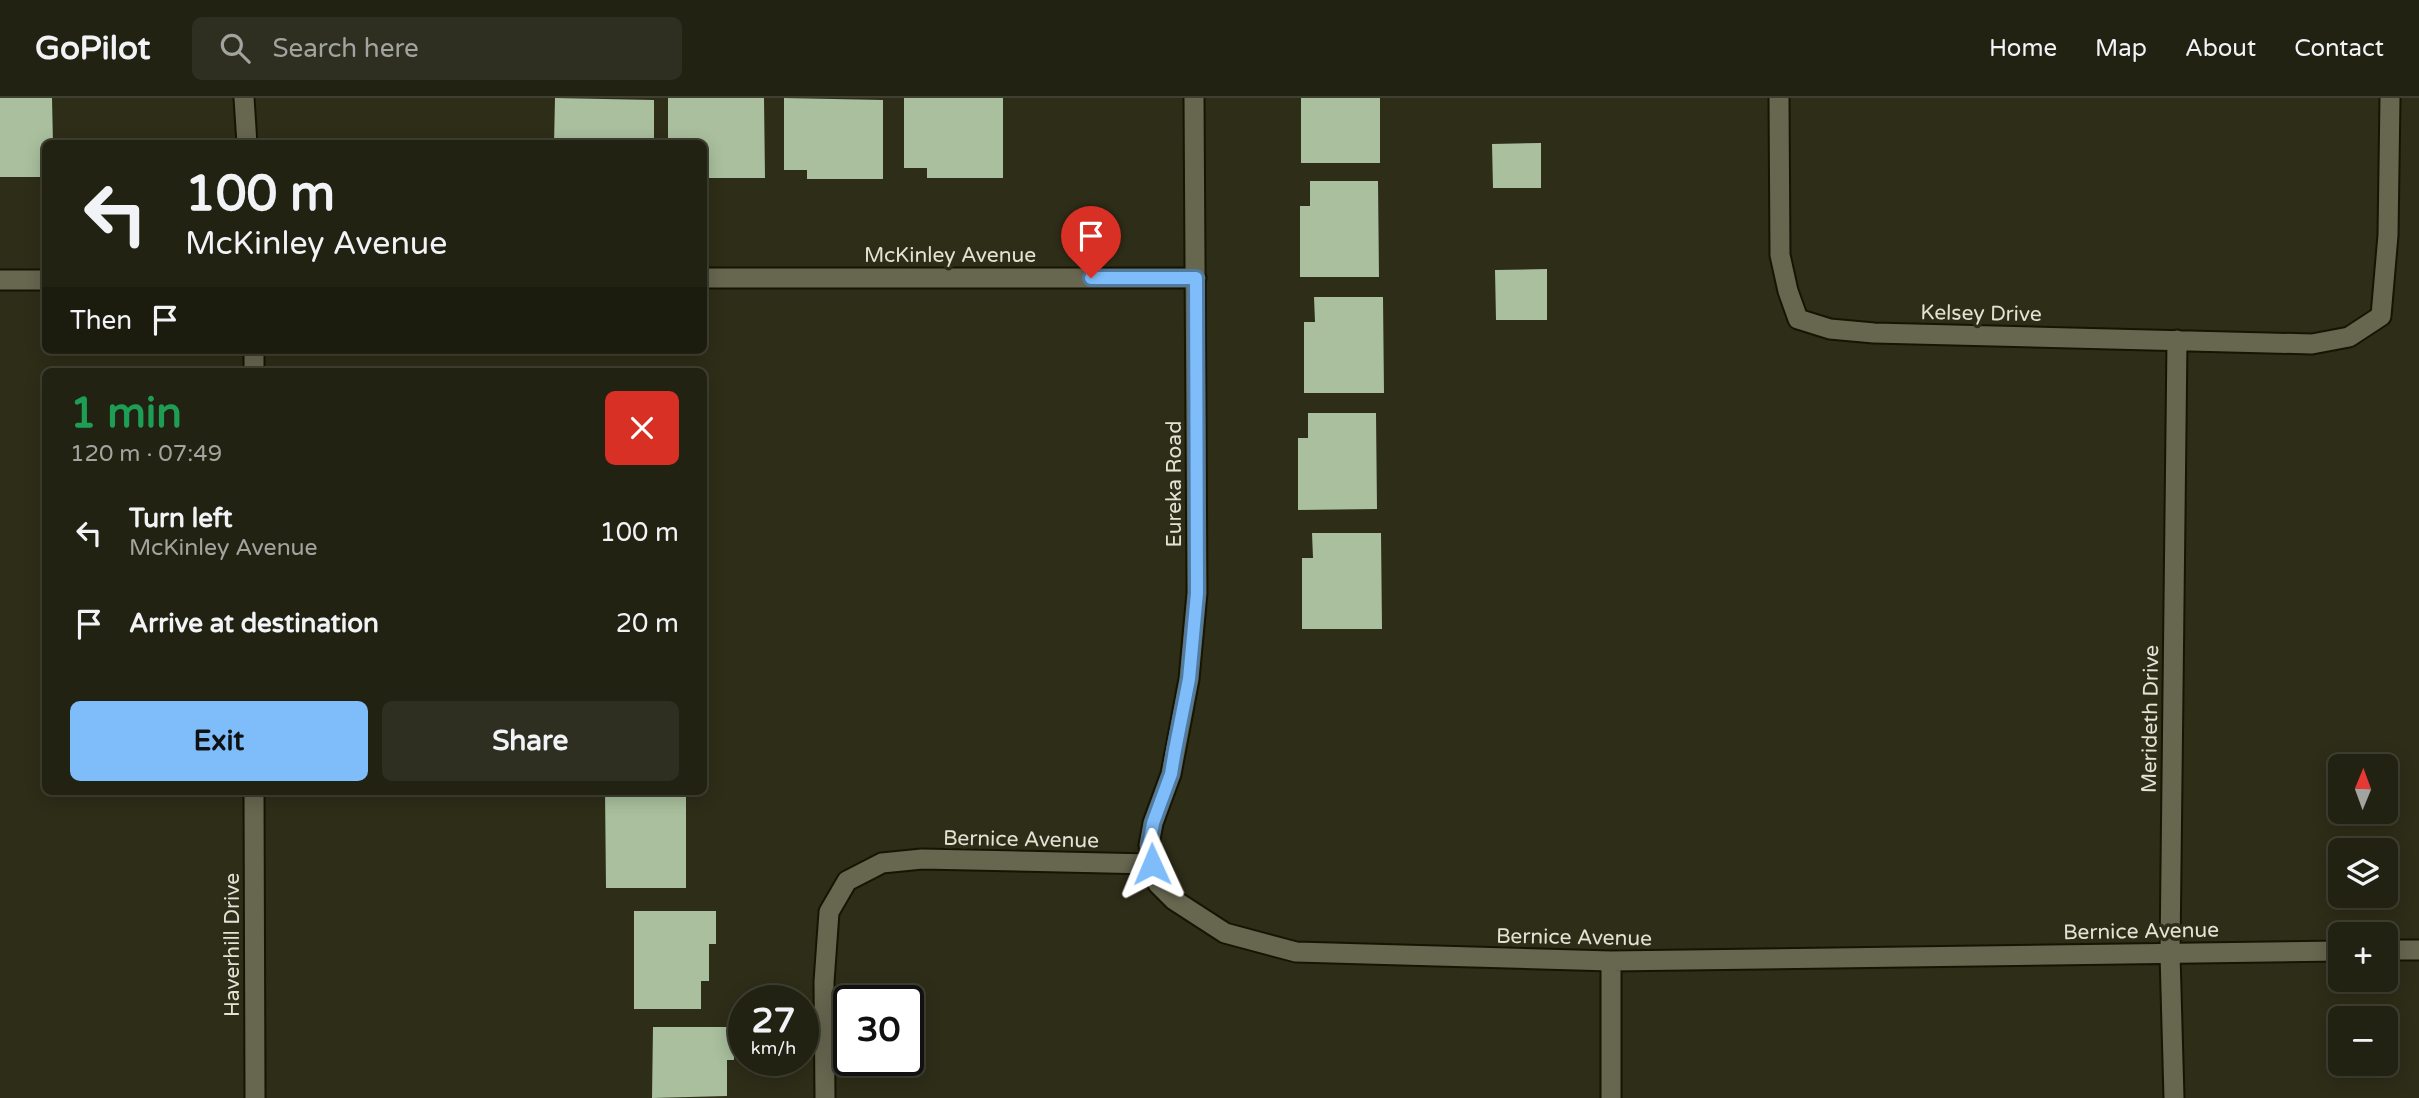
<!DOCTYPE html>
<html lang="en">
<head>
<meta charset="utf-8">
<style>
  :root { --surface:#222212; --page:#2e2f20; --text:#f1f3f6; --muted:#a2a49f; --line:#3f3f32; --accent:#7ebdf9 }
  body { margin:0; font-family:"Varela Round",sans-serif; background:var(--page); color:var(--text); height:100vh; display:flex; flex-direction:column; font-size:26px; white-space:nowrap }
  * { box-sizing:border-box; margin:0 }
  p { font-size:23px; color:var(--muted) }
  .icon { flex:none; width:38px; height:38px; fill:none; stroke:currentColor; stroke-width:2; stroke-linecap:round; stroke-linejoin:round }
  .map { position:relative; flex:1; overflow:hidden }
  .sheet { position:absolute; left:42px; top:270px; width:665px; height:427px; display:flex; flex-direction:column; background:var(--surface); border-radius:10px; box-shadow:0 4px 18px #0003,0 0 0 2px var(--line) }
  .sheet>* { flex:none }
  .guide { position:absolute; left:42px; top:42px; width:665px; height:214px; border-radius:10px; box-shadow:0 4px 18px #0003,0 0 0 2px var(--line); background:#222212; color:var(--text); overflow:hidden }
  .needle { width:46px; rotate:1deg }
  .controls { position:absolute; left:2328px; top:656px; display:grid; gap:14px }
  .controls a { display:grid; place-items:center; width:70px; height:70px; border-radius:10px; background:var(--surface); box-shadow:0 4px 18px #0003,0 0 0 2px var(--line); font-size:35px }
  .speed { position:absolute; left:728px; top:887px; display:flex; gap:14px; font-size:35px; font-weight:700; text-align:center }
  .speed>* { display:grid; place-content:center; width:91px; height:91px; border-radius:50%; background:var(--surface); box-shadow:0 4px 18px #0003,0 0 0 2px var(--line); line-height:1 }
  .speed small { font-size:18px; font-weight:400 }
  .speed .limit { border:4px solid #111; border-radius:10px; background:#fff; color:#111 }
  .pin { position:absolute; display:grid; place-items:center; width:60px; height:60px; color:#fff; margin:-72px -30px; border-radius:50% 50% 50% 0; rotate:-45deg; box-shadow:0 0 7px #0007 }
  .pin .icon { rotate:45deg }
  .me { position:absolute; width:77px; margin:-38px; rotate:359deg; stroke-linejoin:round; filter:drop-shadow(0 0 5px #0008) }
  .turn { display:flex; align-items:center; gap:24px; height:147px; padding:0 28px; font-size:32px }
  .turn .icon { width:91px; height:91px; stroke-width:2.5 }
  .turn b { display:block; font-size:49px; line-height:60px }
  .then { display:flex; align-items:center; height:66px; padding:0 28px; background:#0003; gap:14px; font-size:26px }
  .round { display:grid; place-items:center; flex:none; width:74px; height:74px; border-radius:10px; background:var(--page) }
  .head { display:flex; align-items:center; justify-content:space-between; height:119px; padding:0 28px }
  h1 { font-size:42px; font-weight:800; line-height:52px; color:#1e9e55 }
  .button { display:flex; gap:14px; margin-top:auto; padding:14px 28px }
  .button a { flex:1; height:80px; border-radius:10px; background:var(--accent); color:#111; font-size:28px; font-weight:800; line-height:80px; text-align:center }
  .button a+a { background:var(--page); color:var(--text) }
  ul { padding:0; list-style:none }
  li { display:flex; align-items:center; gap:21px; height:91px; padding:0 28px }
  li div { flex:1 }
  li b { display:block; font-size:26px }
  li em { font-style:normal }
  header { display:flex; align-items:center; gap:42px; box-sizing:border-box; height:98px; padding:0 35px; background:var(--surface); border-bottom:2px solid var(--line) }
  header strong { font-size:33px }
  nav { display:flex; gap:38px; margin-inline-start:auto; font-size:24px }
  .search { width:490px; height:63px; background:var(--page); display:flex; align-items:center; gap:18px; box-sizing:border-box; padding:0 24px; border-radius:10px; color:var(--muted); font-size:26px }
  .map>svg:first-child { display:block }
  .building { fill:#a9bf9d }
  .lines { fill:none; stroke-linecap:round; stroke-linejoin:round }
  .minor-casing { stroke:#161503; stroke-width:23 }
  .minor { stroke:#676750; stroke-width:19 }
  .route-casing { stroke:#527ba2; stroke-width:18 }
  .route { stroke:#7ebdf9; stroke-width:12 }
  .labels { text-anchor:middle; stroke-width:7; stroke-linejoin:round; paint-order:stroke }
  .street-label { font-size:21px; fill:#e2e2d5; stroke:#2e2d18 }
</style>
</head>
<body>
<header>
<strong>GoPilot</strong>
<div class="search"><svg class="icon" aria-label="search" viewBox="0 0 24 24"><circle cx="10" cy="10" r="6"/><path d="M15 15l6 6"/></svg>Search here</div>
<nav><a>Home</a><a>Map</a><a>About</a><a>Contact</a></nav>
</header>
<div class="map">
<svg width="2419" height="1000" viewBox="0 0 2419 1000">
  <rect width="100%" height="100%" fill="#2e2d18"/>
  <path class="building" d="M0,0H52L53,46H46V79H0Z
    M555,0L654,2V46H554Z
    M668,0H764L765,80H704V46H668Z
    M784,0L883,2V81H807V72H784Z
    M904,0H1003V80H927V70H904Z
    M1301,0H1380V65H1301Z
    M1541,45V90H1493L1492,46Z
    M1310,83H1378L1379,179H1300V108H1310Z
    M1547,171V222H1496L1495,172Z
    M1314,199H1383L1384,295H1304V224H1315Z
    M1308,315H1376L1377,411L1298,412V340H1308Z
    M1312,435H1381L1382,531H1302V460H1313Z
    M605,693H686V790H606Z
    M634,813H716V846H709V883H701V911H634Z
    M653,929H734V962H727V998L652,1000Z"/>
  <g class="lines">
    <defs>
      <path id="minor" d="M244,0L247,46
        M1779,0L1780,157L1788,193L1798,221L1830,231L1874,235L2312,246L2349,239L2381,218L2388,137L2390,0
        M704,180H1196
        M0,182H46
        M254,252V273
        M254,693L255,1000
        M1152,766L1149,747L1153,725L1171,676L1189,581L1197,495L1194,0
        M2385,852H2419
        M825,1000L824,884L829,814L847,783L882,765L922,761L1152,766L1158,786L1174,802L1225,835L1296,854L1611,863L2340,853
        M1611,1000V863
        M2174,1000L2170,856L2177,242"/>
    </defs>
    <use href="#minor" class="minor-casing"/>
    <use href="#minor" class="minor"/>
  </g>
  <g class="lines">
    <defs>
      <path id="route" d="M1091,180H1196L1197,495L1189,581L1175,652L1171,676L1153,725L1149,747L1152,766"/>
    </defs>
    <use href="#route" class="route-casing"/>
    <use href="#route" class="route"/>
  </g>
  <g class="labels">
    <g class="street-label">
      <text x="950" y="164">McKinley Avenue</text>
      <text transform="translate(1981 215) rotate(1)" y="7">Kelsey Drive</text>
      <text transform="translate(1174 386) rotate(-90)" y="7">Eureka Road</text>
      <text transform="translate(2150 621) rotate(-89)" y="7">Merideth Drive</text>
      <text transform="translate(1021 741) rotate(1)" y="7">Bernice Avenue</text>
      <text transform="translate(2141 833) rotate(-1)" y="7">Bernice Avenue</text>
      <text transform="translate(1574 839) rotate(1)" y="7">Bernice Avenue</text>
      <text transform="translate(232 847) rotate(-90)" y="7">Haverhill Drive</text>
    </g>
  </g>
</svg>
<div class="controls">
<a><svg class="needle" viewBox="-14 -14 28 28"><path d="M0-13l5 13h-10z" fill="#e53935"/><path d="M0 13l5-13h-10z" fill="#a2a49f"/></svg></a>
<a><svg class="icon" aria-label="layers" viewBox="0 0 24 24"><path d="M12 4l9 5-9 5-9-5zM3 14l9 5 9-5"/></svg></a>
<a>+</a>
<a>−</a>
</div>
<div class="speed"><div>27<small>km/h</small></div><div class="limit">30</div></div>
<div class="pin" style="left:1091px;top:180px;background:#d93025"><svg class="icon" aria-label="arrive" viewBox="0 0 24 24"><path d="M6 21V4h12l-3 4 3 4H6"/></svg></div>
<svg class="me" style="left:1152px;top:766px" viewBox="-20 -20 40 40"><path d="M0-17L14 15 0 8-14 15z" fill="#7ebdf9" stroke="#fff" stroke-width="4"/></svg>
<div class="guide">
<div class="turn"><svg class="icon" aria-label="left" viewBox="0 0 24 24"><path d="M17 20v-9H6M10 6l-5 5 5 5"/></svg><div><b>100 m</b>McKinley Avenue</div></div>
<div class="then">Then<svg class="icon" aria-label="arrive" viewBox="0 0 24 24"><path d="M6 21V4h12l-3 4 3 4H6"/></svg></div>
</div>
<section class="sheet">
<div class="head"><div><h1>1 min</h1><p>120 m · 07:49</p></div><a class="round" style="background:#d93025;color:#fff"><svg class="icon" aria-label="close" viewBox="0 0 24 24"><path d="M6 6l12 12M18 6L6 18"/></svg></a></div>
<ul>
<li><svg class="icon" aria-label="left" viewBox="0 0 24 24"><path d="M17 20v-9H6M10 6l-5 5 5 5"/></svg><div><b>Turn left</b><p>McKinley Avenue</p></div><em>100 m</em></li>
<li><svg class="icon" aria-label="arrive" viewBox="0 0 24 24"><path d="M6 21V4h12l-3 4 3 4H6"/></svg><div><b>Arrive at destination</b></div><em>20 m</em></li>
</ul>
<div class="button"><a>Exit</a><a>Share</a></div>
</section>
</div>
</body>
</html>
